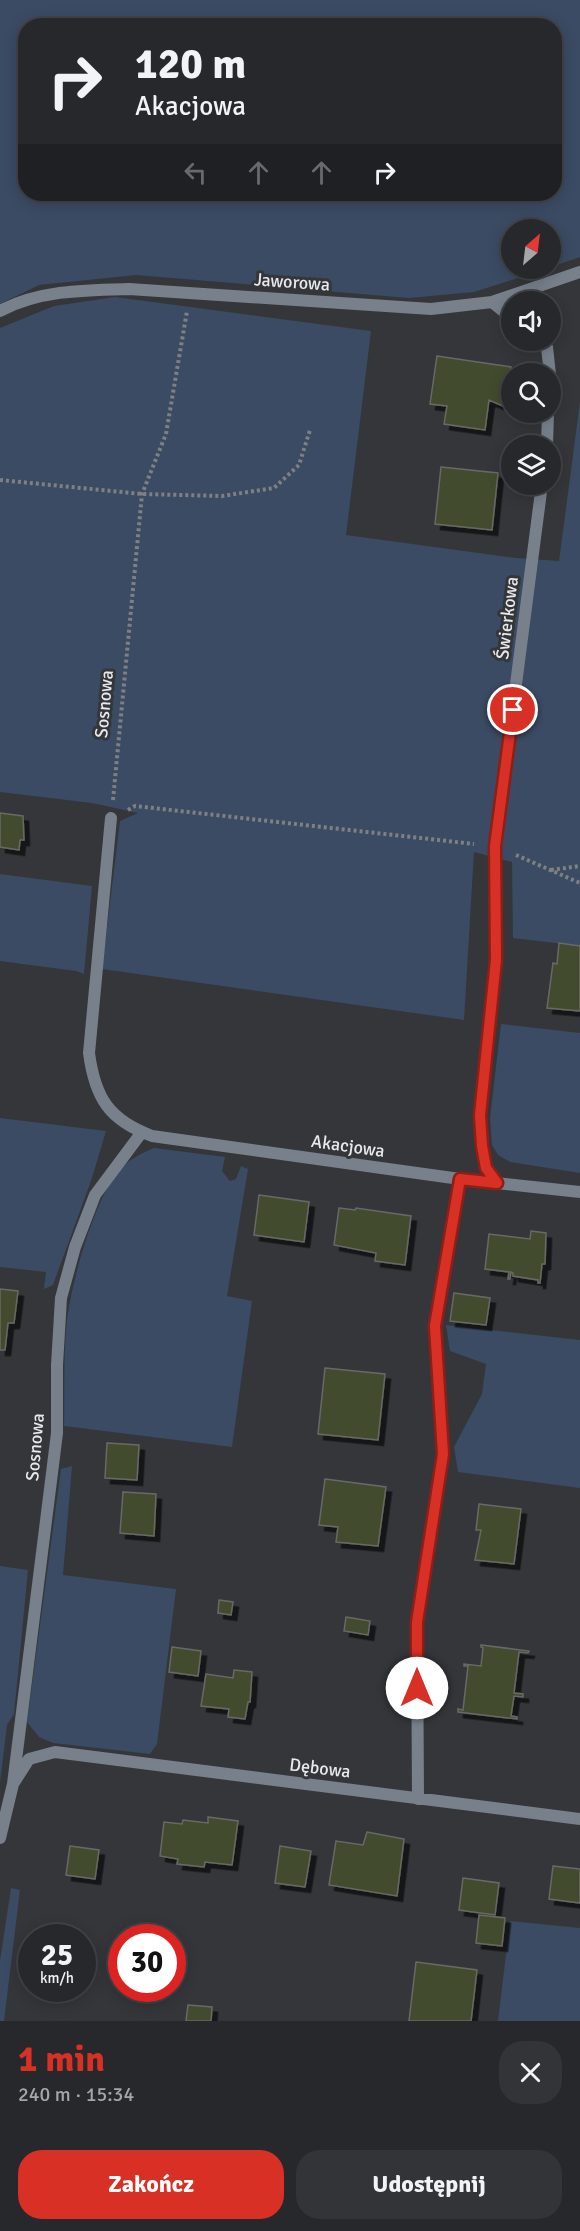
<!DOCTYPE html>
<html lang="pl">
<head>
<meta charset="utf-8">
<style>
  :root { --surface:#27282c; --page:#333438; --text:#f1f3f6; --muted:#a4a6a9; --line:#434448; --accent:#d93025 }
  body { margin:0; font-family:Signika,sans-serif; background:var(--page); color:var(--text); height:100vh; display:flex; flex-direction:column; font-size:22px; white-space:nowrap }
  * { box-sizing:border-box; margin:0 }
  p { font-size:20px; color:var(--muted) }
  .icon { flex:none; width:33px; height:33px; fill:none; stroke:currentColor; stroke-width:2; stroke-linecap:round; stroke-linejoin:round }
  .map { position:relative; height:2021px; overflow:hidden }
  .drawer { display:flex; flex-direction:column; background:var(--surface); flex:1 }
  .drawer>* { flex:none }
  .hud { position:absolute; left:18px; top:18px; width:544px; height:183px; border-radius:24px; box-shadow:0 3px 15px #0003,0 0 0 2px var(--line); background:#27282c; color:var(--text); overflow:hidden }
  .needle { width:39px; rotate:28deg }
  .fabs { position:absolute; left:501px; top:219px; display:grid; gap:12px }
  .fabs a { display:grid; place-items:center; width:60px; height:60px; border-radius:50%; background:var(--surface); box-shadow:0 3px 15px #0003,0 0 0 2px var(--line); font-size:30px }
  .speed { position:absolute; left:18px; top:1924px; display:flex; gap:12px; font-size:30px; font-weight:700; text-align:center }
  .speed>* { display:grid; place-content:center; width:78px; height:78px; border-radius:50%; background:var(--surface); box-shadow:0 3px 15px #0003,0 0 0 2px var(--line); line-height:1 }
  .speed small { font-size:15px; font-weight:400 }
  .speed .limit { border:9px solid #d22; background:#fff; color:#111 }
  .pin { position:absolute; display:grid; place-items:center; width:51px; height:51px; color:#fff; margin:-26px; border:3px solid #fff; border-radius:50%; box-shadow:0 2px 6px #0007 }
  .me { position:absolute; width:66px; margin:-33px; rotate:0deg; stroke-linejoin:round; filter:drop-shadow(0 0 4px #0008) }
  .turn { display:flex; align-items:center; gap:21px; height:126px; padding:0 18px; font-size:27px }
  .turn .icon { width:78px; height:78px; stroke-width:2.5 }
  .turn b { display:block; font-size:42px; line-height:51px }
  .lanes { display:flex; align-items:center; height:57px; padding:0 18px; background:#0003; justify-content:center; gap:30px; direction:ltr }
  .lanes .off { opacity:.35 }
  .round { display:grid; place-items:center; flex:none; width:63px; height:63px; border-radius:24px; background:var(--page) }
  .head { display:flex; align-items:center; justify-content:space-between; height:102px; padding:0 18px }
  h1 { font-size:36px; font-weight:700; line-height:45px; color:var(--accent) }
  .action { display:flex; gap:12px; margin-top:auto; padding:12px 18px }
  .action a { flex:1; height:69px; border-radius:24px; background:var(--accent); color:#fff; font-size:24px; font-weight:700; line-height:69px; text-align:center }
  .action a+a { background:var(--page); color:var(--text) }
  .map>svg:first-child { display:block }
  .green { fill:#3b4b63; fill-rule:evenodd }
  .building { fill:#424b2f; stroke:#686965; stroke-width:1.5; filter:url(#shadow) }
  .lines { fill:none; stroke-linecap:round; stroke-linejoin:round }
  .path { stroke:#7e8083; stroke-width:4; stroke-dasharray:3 3; stroke-linecap:butt }
  .street { stroke:#78808c; stroke-width:12 }
  .route-casing { stroke:#8d1f18; stroke-width:15 }
  .route { stroke:#d93025; stroke-width:10 }
  .labels { text-anchor:middle; stroke-width:6; stroke-linejoin:round; paint-order:stroke }
  .street-label { font-size:18px; fill:#e8e9eb; stroke:#34363a }
</style>
</head>
<body>
<div class="map">
<svg width="580" height="2021" viewBox="0 0 580 2021">
  <defs>
    <filter id="shadow"><feDropShadow dx="5.5" dy="5.5" stdDeviation="0" flood-color="#0009"/></filter>
  </defs>
  <rect width="100%" height="100%" fill="#34363a"/>
  <path class="green" d="M0,0H580V257L551,267L550,230H512V268L546,269L474,292L409,298L136,275L39,285L0,304ZM26,26H555V194H26Z
    M115,297L371,331L346,535L516,558L559,561L580,402V946L513,938L512,862L474,852L464,1020L102,969L120,821L138,813L92,803L0,792V328L54,306Z
    M0,874L92,886L84,974L76,971L0,961Z
    M501,1024L580,1033V1173L510,1162L498,1155L492,1145L490,1118Z
    M0,1118L106,1131L92,1178L53,1285L44,1289L46,1272L0,1267Z
    M154,1148L225,1157L222,1171L230,1181L236,1179L241,1166L248,1169L227,1296L252,1301L232,1447L64,1426C65,1391 63,1355 67,1320C72,1281 93,1204 117,1173C127,1160 140,1154 154,1148Z
    M446,1325L580,1340V1488L458,1472L454,1447L482,1394L486,1364L450,1351Z
    M72,1466L63,1575L176,1589L157,1744L150,1754L53,1743L39,1737L27,1722L61,1469Z
    M0,1566L28,1570L14,1714L7,1725L0,1783Z
    M11,1888L20,1890L4,2021H0V1961Z
    M510,1921L580,1928V2021H498Z"/>
  <path class="building" d="M437,356L511,367L505,407L489,400L485,430L444,424L447,406L430,404Z
    M441,467L498,473L492,530L435,524Z
    M0,813L23,816L24,840H20L19,850L0,847Z
    M559,943L580,946V1011L547,1008L553,963L557,964Z
    M259,1195L309,1202L304,1242L254,1235Z
    M339,1208L355,1210L356,1208L411,1216L405,1265L375,1261L376,1253L334,1245Z
    M531,1231L546,1233L545,1264H542L540,1283H538V1280L513,1276V1273L511,1272L510,1279H508L509,1272L485,1269L489,1234L530,1239Z
    M0,1289L18,1291L14,1323H8L5,1350H0Z
    M454,1293L490,1298L486,1325L450,1321Z
    M325,1368L385,1374L378,1440L318,1434Z
    M107,1443L139,1445L137,1480L105,1478Z
    M325,1479L386,1487L378,1546L336,1542L338,1527L319,1525Z
    M123,1492L156,1494L154,1536L120,1533Z
    M479,1504L521,1509L514,1564L475,1560L481,1530H476Z
    M219,1600L233,1602L231,1615L218,1613Z
    M346,1617L370,1621L368,1635L344,1631Z
    M481,1645L529,1651L528,1653L519,1652L514,1693L523,1694V1697L514,1696L511,1716L517,1717V1719L458,1712V1709L463,1710L468,1666H464V1664L481,1666L483,1648L481,1647Z
    M172,1647L201,1651L198,1676L169,1672Z
    M234,1670L252,1672L250,1702H248L245,1719L228,1717L229,1709L201,1706L206,1674L233,1678Z
    M208,1817L238,1821L232,1865L205,1862L204,1867L177,1864L178,1859L160,1856L164,1822L182,1824L183,1820L208,1823Z
    M367,1832L404,1839L397,1896L329,1885L336,1841L363,1845Z
    M70,1846L99,1850L95,1879L66,1875Z
    M280,1846L311,1851L305,1887L275,1883Z
    M553,1866L580,1869V1903L549,1899Z
    M463,1878L499,1883L495,1915L459,1910Z
    M479,1915L505,1918L502,1946L476,1943Z
    M416,1962L477,1970L471,2021H409Z
    M188,2005L212,2007L211,2021H186Z"/>
  <g class="lines">
    <path class="path" d="M0,480L142,494L222,496L274,488L299,465L310,430
      M113,800L142,494L166,434L187,311
      M128,810L135,806L474,844
      M516,855L580,883
      M551,870L580,866"/>
    <path class="street" d="M492,302L512,318
      M0,311C39,290 86,290 129,289L431,309L492,302L580,272
      M539,340L547,347L550,375
      M547,446L548,412
      M111,818L89,1053C95,1098 109,1120 152,1136L460,1179L580,1192
      M497,1183L486,1168L482,1146L480,1115L496,960L495,846L542,484
      M13,1784L57,1433V1365L61,1298L75,1247L95,1195L142,1132
      M418,1799L417,1622L443,1454L435,1326L460,1179
      M0,1838L13,1784L29,1759L55,1752L580,1819"/>
  </g>
  <g class="lines">
    <defs>
      <path id="route" d="M417,1688V1622L443,1454L435,1326L460,1179L497,1183L486,1168L482,1146L480,1115L496,960L495,846L513,710"/>
    </defs>
    <use href="#route" class="route-casing"/>
    <use href="#route" class="route"/>
  </g>
  <g class="labels">
    <g class="street-label">
      <text transform="translate(292 282) rotate(4)" y="6">Jaworowa</text>
      <text transform="translate(507 618) rotate(-83)" y="6">Świerkowa</text>
      <text transform="translate(104 704) rotate(-85)" y="6">Sosnowa</text>
      <text transform="translate(348 1146) rotate(8)" y="6">Akacjowa</text>
      <text transform="translate(35 1447) rotate(-85)" y="6">Sosnowa</text>
      <text transform="translate(320 1768) rotate(7)" y="6">Dębowa</text>
    </g>
  </g>
</svg>
<div class="fabs">
<a><svg class="needle" viewBox="-14 -14 28 28"><path d="M0-13l5 13h-10z" fill="#e53935"/><path d="M0 13l5-13h-10z" fill="#a4a6a9"/></svg></a>
<a><svg class="icon" aria-label="sound" viewBox="0 0 24 24"><path d="M4 9h4l5-4v14l-5-4H4zM17 9q2 3 0 6"/></svg></a>
<a><svg class="icon" aria-label="search" viewBox="0 0 24 24"><circle cx="10" cy="10" r="6"/><path d="M15 15l6 6"/></svg></a>
<a><svg class="icon" aria-label="layers" viewBox="0 0 24 24"><path d="M12 4l9 5-9 5-9-5zM3 14l9 5 9-5"/></svg></a>
</div>
<div class="speed"><div>25<small>km/h</small></div><div class="limit">30</div></div>
<div class="pin" style="left:513px;top:710px;background:#d93025"><svg class="icon" aria-label="arrive" viewBox="0 0 24 24"><path d="M6 21V4h12l-3 4 3 4H6"/></svg></div>
<svg class="me" style="left:417px;top:1688px" viewBox="-20 -20 40 40"><circle r="19" fill="#fff"/><path d="M0-13L10 11 0 6-10 11z" fill="#d93025"/></svg>
<div class="hud">
<div class="turn"><svg class="icon" aria-label="right" viewBox="0 0 24 24"><path d="M7 20v-9h11M14 6l5 5-5 5"/></svg><div><b>120 m</b>Akacjowa</div></div>
<div class="lanes"><svg class="icon off" aria-label="left" viewBox="0 0 24 24"><path d="M17 20v-9H6M10 6l-5 5 5 5"/></svg><svg class="icon off" aria-label="ahead" viewBox="0 0 24 24"><path d="M12 20V5M6 11l6-6 6 6"/></svg><svg class="icon off" aria-label="ahead" viewBox="0 0 24 24"><path d="M12 20V5M6 11l6-6 6 6"/></svg><svg class="icon" aria-label="right" viewBox="0 0 24 24"><path d="M7 20v-9h11M14 6l5 5-5 5"/></svg></div>
</div>
</div>
<section class="drawer">
<div class="head"><div><h1>1 min</h1><p>240 m · 15:34</p></div><a class="round"><svg class="icon" aria-label="close" viewBox="0 0 24 24"><path d="M6 6l12 12M18 6L6 18"/></svg></a></div>
<div class="action"><a>Zakończ</a><a>Udostępnij</a></div>
</section>
</body>
</html>
